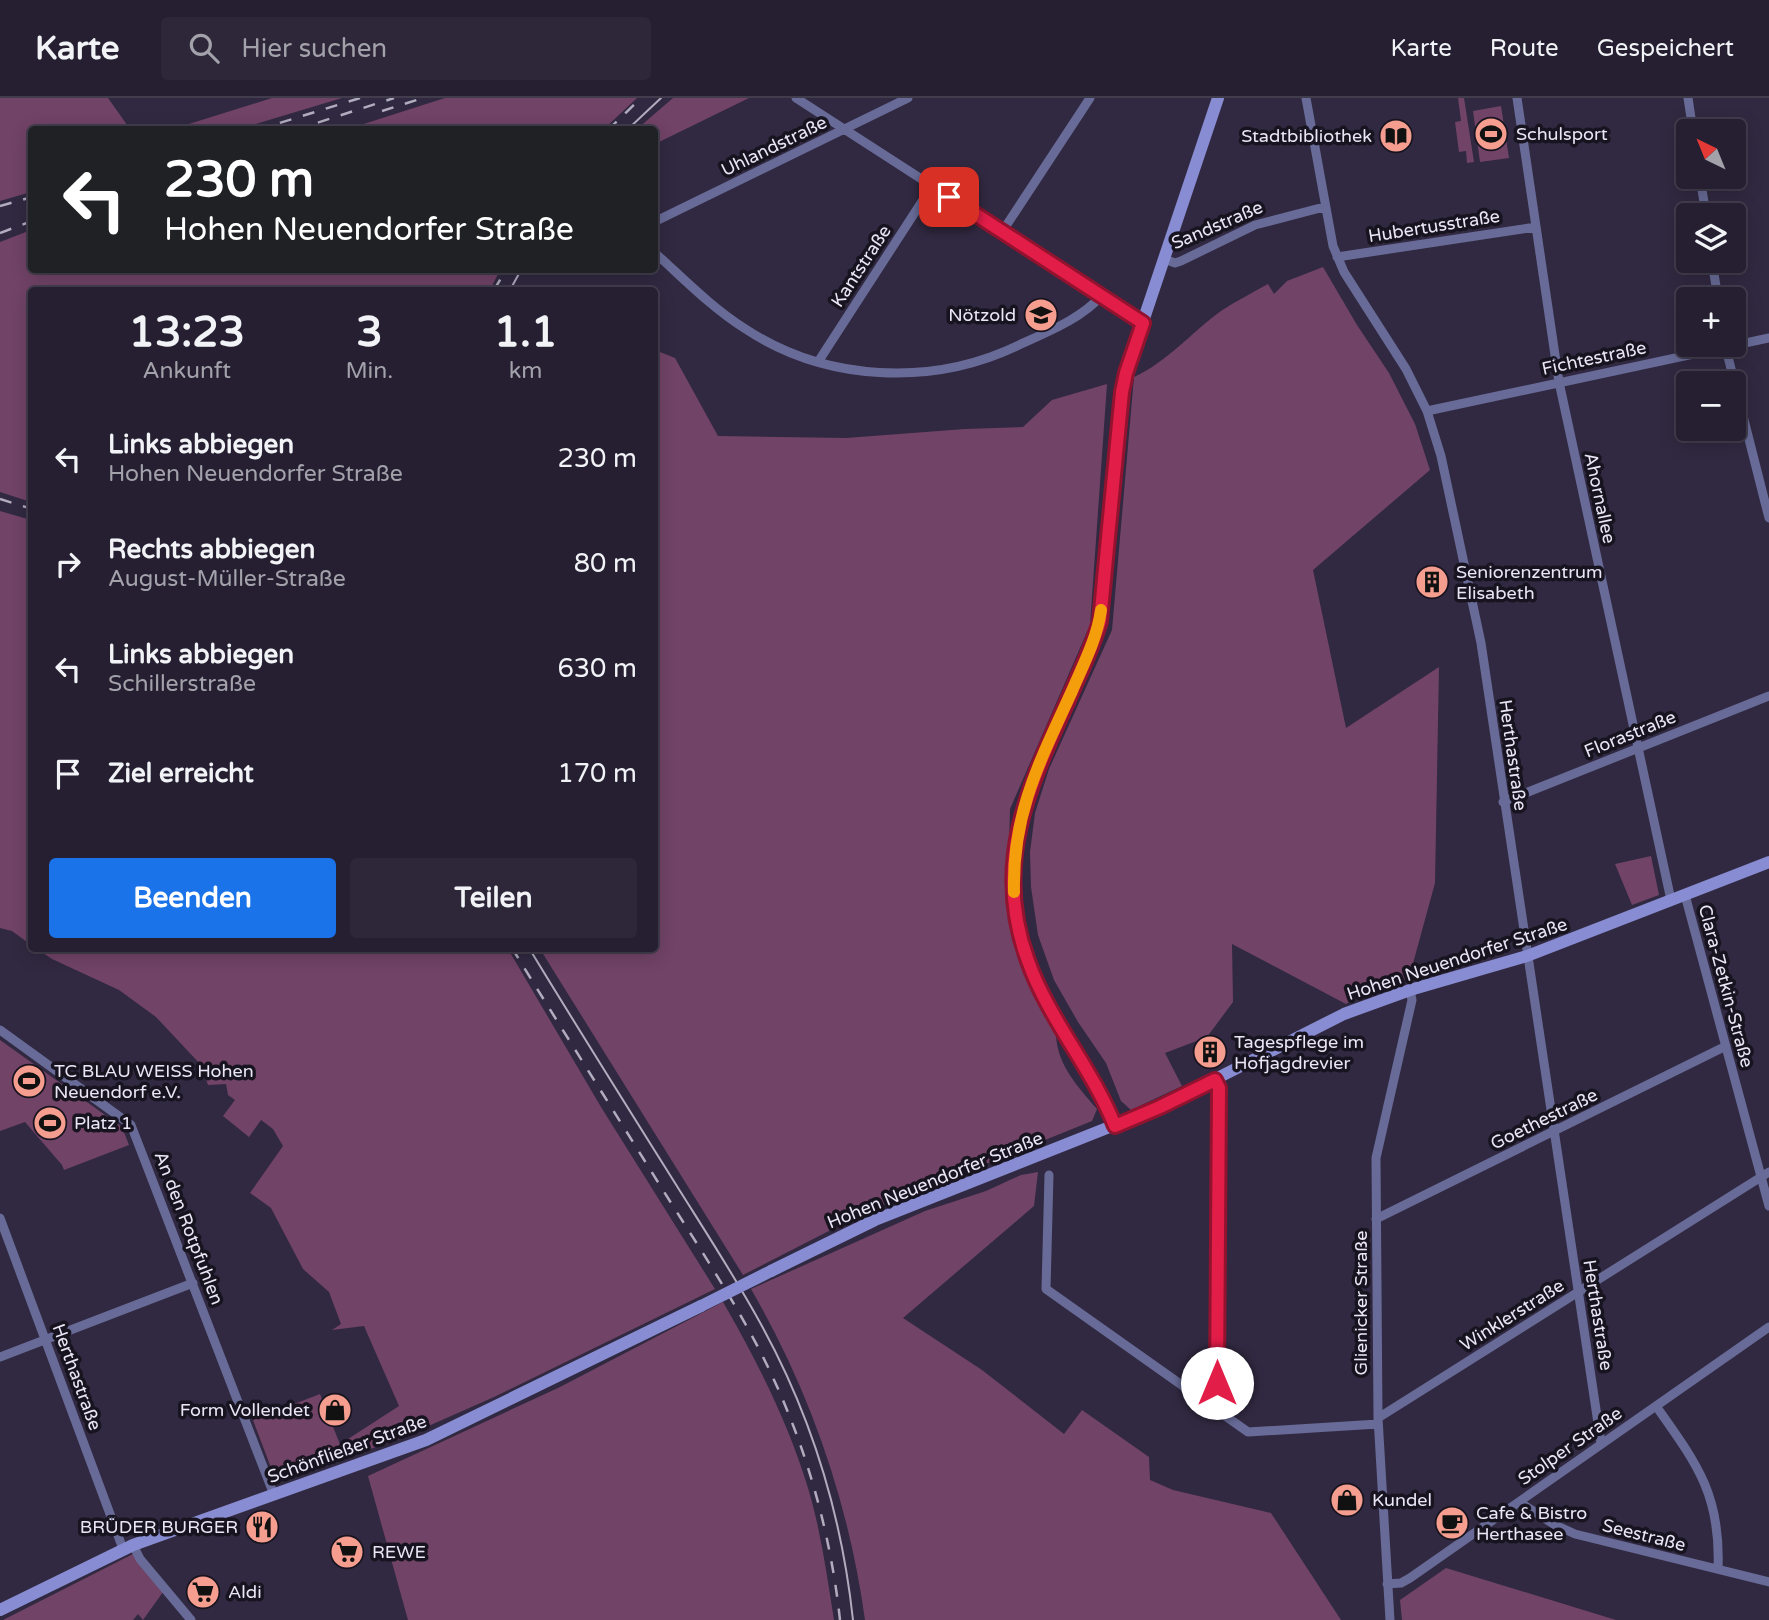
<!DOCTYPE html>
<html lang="de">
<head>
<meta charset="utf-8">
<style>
  :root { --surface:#251f31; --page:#2d2739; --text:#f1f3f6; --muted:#a3a2ab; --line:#423d4d; --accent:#1a73e8 }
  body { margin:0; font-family:"Varela Round",sans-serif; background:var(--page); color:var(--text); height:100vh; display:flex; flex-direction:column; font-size:26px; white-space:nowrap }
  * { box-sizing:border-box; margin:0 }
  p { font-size:23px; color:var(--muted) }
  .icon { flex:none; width:38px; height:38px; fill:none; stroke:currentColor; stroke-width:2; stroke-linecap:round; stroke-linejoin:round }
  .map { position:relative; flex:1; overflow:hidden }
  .drawer { position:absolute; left:28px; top:189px; width:630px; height:665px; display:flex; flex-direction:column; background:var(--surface); border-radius:7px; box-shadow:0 4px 18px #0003,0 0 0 2px var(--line) }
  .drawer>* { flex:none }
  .top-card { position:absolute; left:28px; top:28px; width:630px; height:147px; border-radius:7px; box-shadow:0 4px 18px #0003,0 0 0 2px var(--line); background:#202124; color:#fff; overflow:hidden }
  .needle { width:46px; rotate:317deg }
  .fabs { position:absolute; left:1676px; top:21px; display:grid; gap:14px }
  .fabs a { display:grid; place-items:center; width:70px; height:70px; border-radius:7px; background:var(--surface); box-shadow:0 4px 18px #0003,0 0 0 2px var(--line); font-size:35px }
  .pin { position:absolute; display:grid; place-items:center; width:60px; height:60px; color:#fff; margin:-30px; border-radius:14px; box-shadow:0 4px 10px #0006 }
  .me { position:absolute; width:77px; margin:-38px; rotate:0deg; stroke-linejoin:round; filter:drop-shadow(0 0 5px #0008) }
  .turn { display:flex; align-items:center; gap:24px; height:147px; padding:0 21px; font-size:32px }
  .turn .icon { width:91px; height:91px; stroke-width:2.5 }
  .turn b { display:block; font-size:49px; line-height:60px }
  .eta { display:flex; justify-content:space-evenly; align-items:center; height:119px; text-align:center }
  .eta b { font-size:42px; font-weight:700; line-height:49px }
  .button { display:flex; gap:14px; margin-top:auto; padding:14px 21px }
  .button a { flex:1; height:80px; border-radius:7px; background:var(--accent); color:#fff; font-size:28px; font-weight:700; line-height:80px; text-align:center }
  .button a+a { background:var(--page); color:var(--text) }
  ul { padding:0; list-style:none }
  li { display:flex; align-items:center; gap:21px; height:105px; padding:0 21px }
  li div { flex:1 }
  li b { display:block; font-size:26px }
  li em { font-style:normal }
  header { display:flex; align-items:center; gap:42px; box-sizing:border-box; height:98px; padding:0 35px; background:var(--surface); border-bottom:2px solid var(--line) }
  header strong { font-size:33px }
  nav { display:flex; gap:38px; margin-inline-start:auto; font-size:24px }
  .search { width:490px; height:63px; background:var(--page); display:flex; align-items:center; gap:18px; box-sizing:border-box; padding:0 24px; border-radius:7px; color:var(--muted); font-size:26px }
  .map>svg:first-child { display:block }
  .green { fill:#714367 }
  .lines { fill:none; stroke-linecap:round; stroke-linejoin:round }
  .minor { stroke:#686b97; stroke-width:9 }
  .secondary { stroke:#888cd2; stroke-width:12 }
  .tram { stroke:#b1acbe; stroke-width:2 }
  .rail { stroke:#b1acbe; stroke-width:2.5; stroke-dasharray:12 12; stroke-linecap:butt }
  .secondary-bridge { stroke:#888cd2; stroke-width:12 }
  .route-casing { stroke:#92132f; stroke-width:18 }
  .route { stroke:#e11d48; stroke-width:12 }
  .slow { stroke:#f59e0b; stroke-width:12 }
  .labels { text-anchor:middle; stroke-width:7; stroke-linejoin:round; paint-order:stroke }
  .poi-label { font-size:18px; fill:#eae6f6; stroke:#18141f; text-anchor:start }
  .street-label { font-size:18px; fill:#eae6f6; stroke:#18141f }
</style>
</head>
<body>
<header>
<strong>Karte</strong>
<div class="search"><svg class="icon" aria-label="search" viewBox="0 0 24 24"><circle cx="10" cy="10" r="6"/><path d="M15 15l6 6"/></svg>Hier suchen</div>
<nav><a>Karte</a><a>Route</a><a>Gespeichert</a></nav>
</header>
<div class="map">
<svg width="1769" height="1522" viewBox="0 0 1769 1522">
  <rect width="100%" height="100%" fill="#312941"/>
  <path class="green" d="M0,0H108L130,31L32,32L31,94L0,103Z
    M272,0H342L239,31H173Z
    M445,0H637L604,31H348Z
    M673,0H749L655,46L654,32L637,31Z
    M1458,0H1464L1474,64L1467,65L1466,53L1459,54L1455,24L1461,23Z
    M1501,8L1509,60L1480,64L1473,13Z
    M31,132L32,172H500L490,192H32L31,404L0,394V144Z
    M1323,169L1357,227L1389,275L1415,326L1430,372L1313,472L1346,630L1439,569L1435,785L1409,880L1352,902L1346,906L1232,846L1233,904L1207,939L1165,955L1182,988L1131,1012L1121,1003L1106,965L1078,924L1054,882L1038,837L1031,789L1030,754L1035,715L1049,671L1112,532L1134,279C1167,264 1192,234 1221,213C1236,203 1252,195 1268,186L1274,196L1287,183Z
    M655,252L675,260L718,338L846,340L965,331L1023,329L1052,302L1107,286L1090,527L1010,711L1008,786L1014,843L1056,938C1058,968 1078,989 1097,1011L1092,1023L862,1116L743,1177L540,851L654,850Z
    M0,413L31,422V847L12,833L0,830Z
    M1651,758L1659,797L1632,807L1615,766Z
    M37,851H508L601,1009L715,1191L494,1299L390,1345L356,1355L348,1341L399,1308L364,1228L332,1232L341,1226L329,1194L303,1171L271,1110L250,1095L283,1048L273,1031L261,1022L249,1039L223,1018L235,1002L228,997L226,986L208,987L201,967L156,919L119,892L52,861Z
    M0,942L122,1029L129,1047L64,1072L62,1067L25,1024L0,1033Z
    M1038,1074L1034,1108L903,1220L982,1272L1064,1336L1082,1312L1149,1359L1150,1382L1173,1392L1271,1415L1341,1522H865C849,1405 810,1293 751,1191L925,1113L986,1093L1021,1077Z
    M723,1204C757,1263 788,1324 808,1390C821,1433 827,1478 834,1522H408L368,1378L560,1289Z
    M320,1296L345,1359L276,1383L253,1322Z
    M133,1456L163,1494L143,1522L138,1516L133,1522H3Z
    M1446,1470L1616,1522H1402L1400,1502Z"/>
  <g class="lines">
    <path class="minor" d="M796,0L1143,224
      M1306,0L1333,148L1344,174L1406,271L1427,313L1441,358L1481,545L1601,1345
      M1517,0L1559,284L1671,802
      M1688,0L1693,33
      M1700,79L1706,117
      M654,124L908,0
      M1002,134L1090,0
      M654,154C683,180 711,209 744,230C825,284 932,289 1019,247C1047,234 1081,221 1101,198
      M1337,159L1536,129
      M1164,161L1175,165L1181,163L1255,127L1324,109
      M1712,163L1718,201
      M1725,247L1769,420
      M818,264L932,88
      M1427,313L1769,240
      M1503,704L1769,598
      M1685,797L1769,1108
      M0,932L131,1027L274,1397
      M1215,982L1218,991L1217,1311
      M1049,1077L1046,1191L1248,1334L1378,1326
      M0,1120L123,1451
      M1376,1121L1726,948
      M0,1259L193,1185
      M1656,1308C1697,1366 1721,1397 1718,1471
      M1378,1320L1769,1074
      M1519,1404L1555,1427L1575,1436L1769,1484
      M133,1447L140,1461L191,1522
      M1387,1486L1401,1485L1410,1480L1769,1229
      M1390,1522L1378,1320L1376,1060L1412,902L1410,892"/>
    <path class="secondary" d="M1115,1028C1095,979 1061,936 1039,888C1009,826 1005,752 1030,687C1049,636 1078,588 1096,536L1102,510L1126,274L1218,0
      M771,1173L875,1122L1160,1009L1344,916L1410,892L1527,858L1769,764
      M0,1512L133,1447L426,1342L701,1208"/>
    <path class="tram" d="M627,32L661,0
      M510,192L521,172
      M529,850C577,929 626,1007 675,1085C705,1133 736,1180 763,1230C812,1320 842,1420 853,1522"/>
    <path class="rail" d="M382,13L423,0
      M257,32L360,0
      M295,32L394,0
      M608,32L641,0
      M0,108L32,99
      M0,135L32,123
      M494,192L506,172
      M0,401L32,411
      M512,850C561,930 612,1010 661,1089C695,1143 731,1197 760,1253C803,1337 830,1429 840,1522"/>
    <path class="secondary-bridge" d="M701,1208L771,1173"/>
  </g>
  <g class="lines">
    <defs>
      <path id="route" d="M949,99L1143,225L1126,275L1122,294L1100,523C1092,551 1079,576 1068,602C1028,690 992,766 1028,863C1049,922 1092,970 1115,1028L1160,1009L1215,982L1219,990L1217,1285"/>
    </defs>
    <use href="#route" class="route-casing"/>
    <use href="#route" class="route"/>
    <path class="slow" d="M1014,794C1012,715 1040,663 1072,593C1083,567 1097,541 1101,512"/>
  </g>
  <defs>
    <symbol id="stadium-disc" viewBox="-11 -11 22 22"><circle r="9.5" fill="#f59d8e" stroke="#18141f"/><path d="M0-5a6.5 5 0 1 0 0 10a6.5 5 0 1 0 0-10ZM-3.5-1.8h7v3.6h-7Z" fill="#111"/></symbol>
    <symbol id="library-disc" viewBox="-11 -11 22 22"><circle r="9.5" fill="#f59d8e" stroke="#18141f"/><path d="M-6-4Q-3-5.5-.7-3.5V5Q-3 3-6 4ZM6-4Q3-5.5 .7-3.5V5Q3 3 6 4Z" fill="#111"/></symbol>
    <symbol id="school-disc" viewBox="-11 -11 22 22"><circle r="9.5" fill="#f59d8e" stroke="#18141f"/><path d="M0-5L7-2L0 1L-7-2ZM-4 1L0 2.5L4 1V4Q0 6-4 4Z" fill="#111"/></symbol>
    <symbol id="building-disc" viewBox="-11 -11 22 22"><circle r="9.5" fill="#f59d8e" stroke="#18141f"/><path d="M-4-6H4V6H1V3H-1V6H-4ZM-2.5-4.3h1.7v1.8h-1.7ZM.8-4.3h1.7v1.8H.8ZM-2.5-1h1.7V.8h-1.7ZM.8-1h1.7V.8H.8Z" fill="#111"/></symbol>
    <symbol id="shop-disc" viewBox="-11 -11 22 22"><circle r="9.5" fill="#f59d8e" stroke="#18141f"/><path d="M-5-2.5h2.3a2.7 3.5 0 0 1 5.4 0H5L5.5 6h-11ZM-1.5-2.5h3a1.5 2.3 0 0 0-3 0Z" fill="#111"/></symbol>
    <symbol id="cafe-disc" viewBox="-11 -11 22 22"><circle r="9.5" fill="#f59d8e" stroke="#18141f"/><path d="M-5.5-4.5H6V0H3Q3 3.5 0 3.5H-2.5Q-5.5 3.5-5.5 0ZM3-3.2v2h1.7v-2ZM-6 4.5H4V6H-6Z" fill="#111"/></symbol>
    <symbol id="restaurant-disc" viewBox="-11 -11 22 22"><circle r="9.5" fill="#f59d8e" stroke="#18141f"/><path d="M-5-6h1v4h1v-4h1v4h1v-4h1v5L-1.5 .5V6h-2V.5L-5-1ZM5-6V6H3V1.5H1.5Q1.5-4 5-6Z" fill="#111"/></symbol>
    <symbol id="supermarket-disc" viewBox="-11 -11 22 22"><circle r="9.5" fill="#f59d8e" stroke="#18141f"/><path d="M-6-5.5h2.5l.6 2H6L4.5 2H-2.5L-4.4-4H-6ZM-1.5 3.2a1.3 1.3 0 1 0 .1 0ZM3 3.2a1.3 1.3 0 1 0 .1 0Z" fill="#111"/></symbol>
  </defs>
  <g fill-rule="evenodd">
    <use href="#stadium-disc" x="1472" y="17" width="38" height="38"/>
    <use href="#library-disc" x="1377" y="19" width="38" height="38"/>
    <use href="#school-disc" x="1022" y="198" width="38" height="38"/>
    <use href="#building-disc" x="1413" y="465" width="38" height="38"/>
    <use href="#building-disc" x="1191" y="935" width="38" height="38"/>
    <use href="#stadium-disc" x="10" y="964" width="38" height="38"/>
    <use href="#stadium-disc" x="31" y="1006" width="38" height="38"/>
    <use href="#shop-disc" x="316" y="1293" width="38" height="38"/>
    <use href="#shop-disc" x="1328" y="1383" width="38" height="38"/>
    <use href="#cafe-disc" x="1433" y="1406" width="38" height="38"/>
    <use href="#restaurant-disc" x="243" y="1410" width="38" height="38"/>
    <use href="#supermarket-disc" x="328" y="1435" width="38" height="38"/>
    <use href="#supermarket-disc" x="184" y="1475" width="38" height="38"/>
  </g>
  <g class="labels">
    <g class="poi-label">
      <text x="1516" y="42">Schulsport</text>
      <text x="1372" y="44" text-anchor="end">Stadtbibliothek</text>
      <text x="1016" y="223" text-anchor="end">Nötzold</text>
      <text x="1456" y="480">Seniorenzentrum<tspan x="1456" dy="21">Elisabeth</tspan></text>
      <text x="1234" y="950">Tagespflege im<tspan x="1234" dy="21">Hofjagdrevier</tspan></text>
      <text x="54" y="979">TC BLAU WEISS Hohen<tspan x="54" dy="21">Neuendorf e.V.</tspan></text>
      <text x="74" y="1031">Platz 1</text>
      <text x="310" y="1318" text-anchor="end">Form Vollendet</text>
      <text x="1372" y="1408">Kundel</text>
      <text x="1476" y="1421">Cafe &amp; Bistro<tspan x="1476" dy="21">Herthasee</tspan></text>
      <text x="238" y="1435" text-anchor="end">BRÜDER BURGER</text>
      <text x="372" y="1460">REWE</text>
      <text x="228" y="1500">Aldi</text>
    </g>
    <g class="street-label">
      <text transform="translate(774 48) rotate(-26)" y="6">Uhlandstraße</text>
      <text transform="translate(1217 127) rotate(-23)" y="6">Sandstraße</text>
      <text transform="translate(1434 128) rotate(-9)" y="6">Hubertusstraße</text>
      <text transform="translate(861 168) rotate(-57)" y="6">Kantstraße</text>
      <text transform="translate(1594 260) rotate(-12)" y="6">Fichtestraße</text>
      <text transform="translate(1600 400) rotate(78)" y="6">Ahornallee</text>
      <text transform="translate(1630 636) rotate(-22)" y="6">Florastraße</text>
      <text transform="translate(1513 657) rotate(82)" y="6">Herthastraße</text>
      <text transform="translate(1457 861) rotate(-18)" y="6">Hohen Neuendorfer Straße</text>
      <text transform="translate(1726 888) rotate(75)" y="6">Clara-Zetkin-Straße</text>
      <text transform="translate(1544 1021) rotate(-26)" y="6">Goethestraße</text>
      <text transform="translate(935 1082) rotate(-22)" y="6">Hohen Neuendorfer Straße</text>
      <text transform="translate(189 1130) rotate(69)" y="6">An den Rotpfuhlen</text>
      <text transform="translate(1361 1205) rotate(-90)" y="6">Glienicker Straße</text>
      <text transform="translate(1512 1217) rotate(-32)" y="6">Winklerstraße</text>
      <text transform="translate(1598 1217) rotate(81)" y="6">Herthastraße</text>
      <text transform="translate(77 1279) rotate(70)" y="6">Herthastraße</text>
      <text transform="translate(1570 1348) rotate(-35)" y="6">Stolper Straße</text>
      <text transform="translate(347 1351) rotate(-20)" y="6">Schönfließer Straße</text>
      <text transform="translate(1644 1437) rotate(14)" y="6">Seestraße</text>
    </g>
  </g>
</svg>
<div class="fabs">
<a><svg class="needle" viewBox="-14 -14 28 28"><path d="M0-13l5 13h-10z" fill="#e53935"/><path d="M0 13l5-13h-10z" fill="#a3a2ab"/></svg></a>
<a><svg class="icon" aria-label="layers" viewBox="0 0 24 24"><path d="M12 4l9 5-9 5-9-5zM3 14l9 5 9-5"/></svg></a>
<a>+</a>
<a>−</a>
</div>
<div class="pin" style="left:949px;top:99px;background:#d93025"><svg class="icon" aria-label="arrive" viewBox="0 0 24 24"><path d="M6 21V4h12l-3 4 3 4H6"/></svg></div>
<svg class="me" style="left:1217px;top:1285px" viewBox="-20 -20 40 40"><circle r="19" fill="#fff"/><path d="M0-13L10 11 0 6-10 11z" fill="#e11d48"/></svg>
<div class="top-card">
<div class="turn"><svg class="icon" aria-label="left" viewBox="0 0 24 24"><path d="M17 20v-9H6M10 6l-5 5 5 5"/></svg><div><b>230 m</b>Hohen Neuendorfer Straße</div></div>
</div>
<section class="drawer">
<div class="eta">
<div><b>13:23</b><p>Ankunft</p></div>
<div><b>3</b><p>Min.</p></div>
<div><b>1.1</b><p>km</p></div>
</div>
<ul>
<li><svg class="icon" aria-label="left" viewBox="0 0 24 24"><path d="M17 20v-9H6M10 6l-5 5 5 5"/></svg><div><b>Links abbiegen</b><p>Hohen Neuendorfer Straße</p></div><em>230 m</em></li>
<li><svg class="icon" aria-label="right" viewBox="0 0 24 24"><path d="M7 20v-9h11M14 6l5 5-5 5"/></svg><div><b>Rechts abbiegen</b><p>August-Müller-Straße</p></div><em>80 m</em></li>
<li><svg class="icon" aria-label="left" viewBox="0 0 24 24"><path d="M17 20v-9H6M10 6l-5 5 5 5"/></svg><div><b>Links abbiegen</b><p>Schillerstraße</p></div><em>630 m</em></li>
<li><svg class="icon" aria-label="arrive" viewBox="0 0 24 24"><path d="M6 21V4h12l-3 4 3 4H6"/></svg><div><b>Ziel erreicht</b></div><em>170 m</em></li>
</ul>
<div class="button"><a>Beenden</a><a>Teilen</a></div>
</section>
</div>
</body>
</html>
